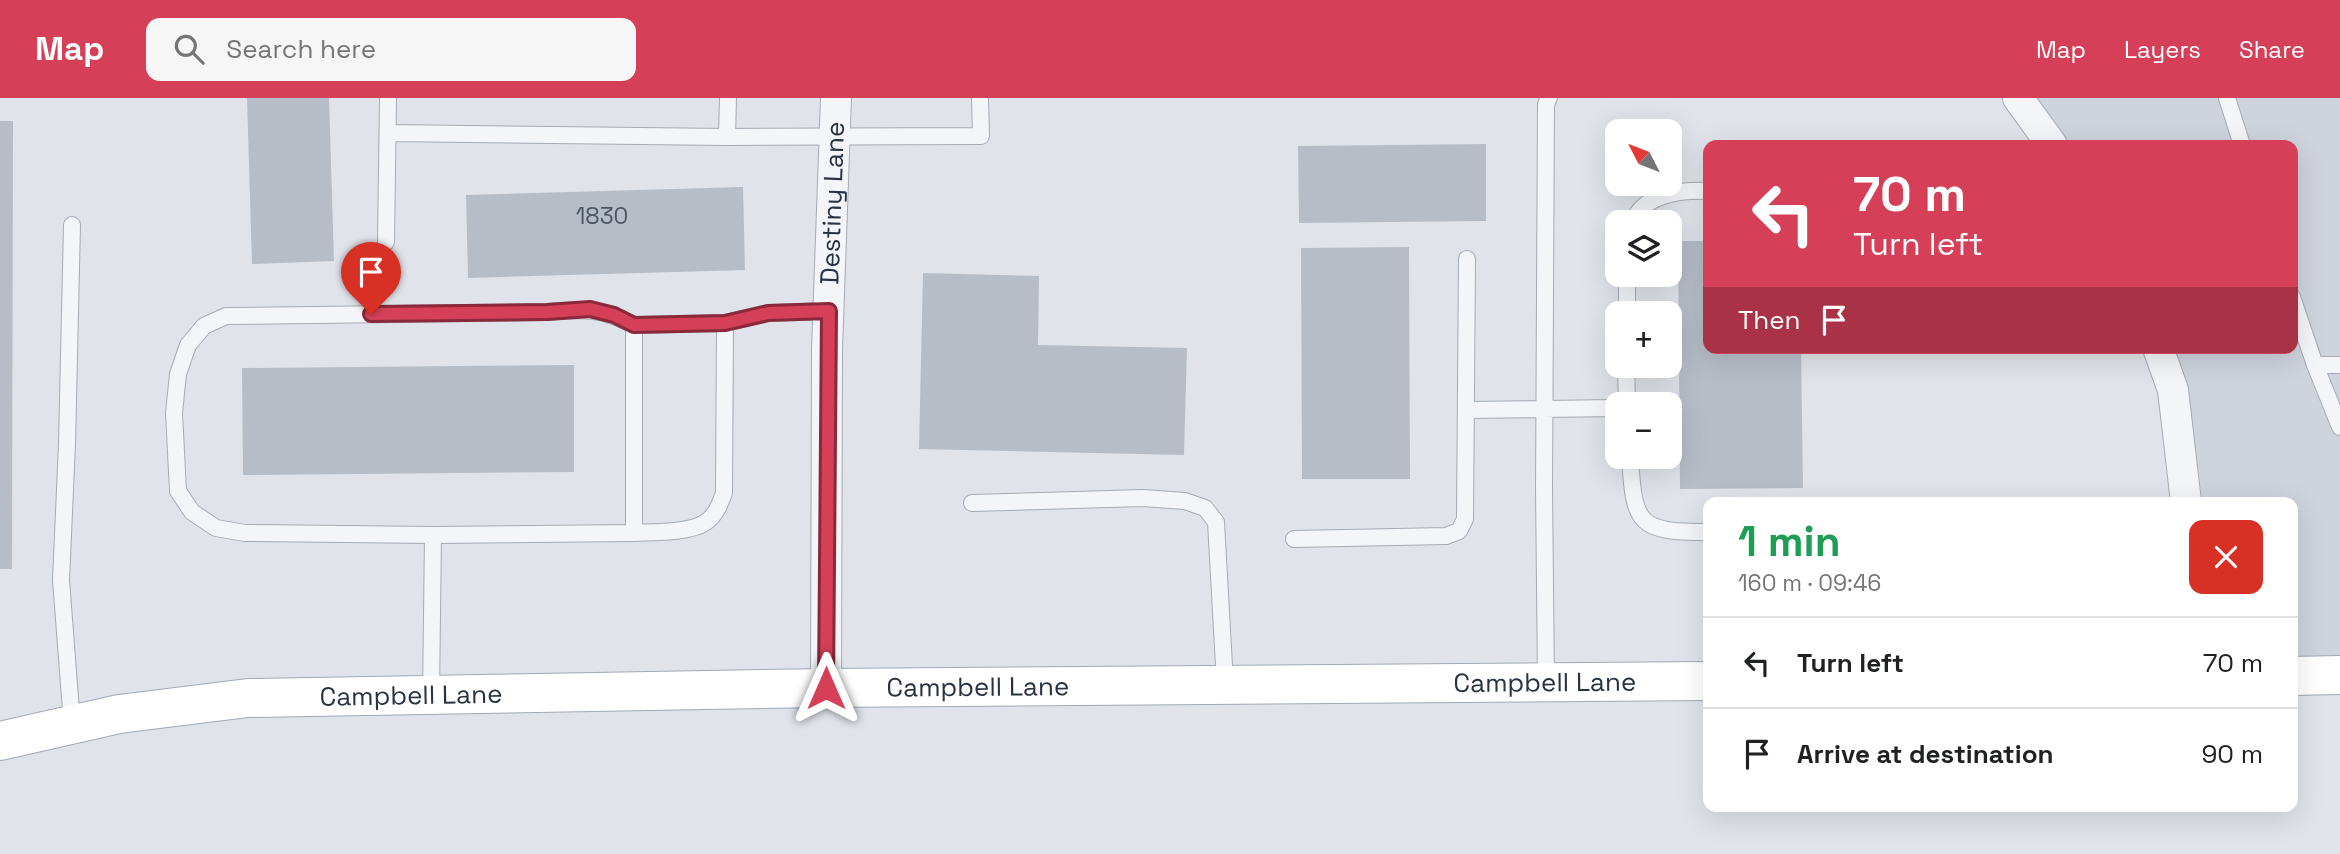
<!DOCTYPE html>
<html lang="en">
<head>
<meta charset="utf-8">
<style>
  :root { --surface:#fff; --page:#f6f6f6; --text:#202124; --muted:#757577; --line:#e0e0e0; --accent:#d53f58 }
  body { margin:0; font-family:"Space Grotesk",sans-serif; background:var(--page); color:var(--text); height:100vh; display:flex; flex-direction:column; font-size:26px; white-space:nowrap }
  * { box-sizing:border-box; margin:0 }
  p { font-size:23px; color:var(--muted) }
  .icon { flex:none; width:38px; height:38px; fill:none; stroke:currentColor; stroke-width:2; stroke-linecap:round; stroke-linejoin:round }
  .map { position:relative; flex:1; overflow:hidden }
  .side { position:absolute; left:1703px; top:399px; width:595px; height:315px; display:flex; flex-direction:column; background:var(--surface); border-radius:14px; box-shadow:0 7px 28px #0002 }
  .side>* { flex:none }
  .banner { position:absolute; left:1703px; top:42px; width:595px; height:214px; border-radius:14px; box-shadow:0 7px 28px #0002; background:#d53f58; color:#fff; overflow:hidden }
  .needle { width:46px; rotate:312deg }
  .tools { position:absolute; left:1605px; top:21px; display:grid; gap:14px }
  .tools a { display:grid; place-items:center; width:77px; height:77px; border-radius:14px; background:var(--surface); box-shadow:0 7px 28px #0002; font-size:35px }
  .pin { position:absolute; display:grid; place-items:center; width:60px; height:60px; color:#fff; margin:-72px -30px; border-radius:50% 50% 50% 0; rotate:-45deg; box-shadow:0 0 7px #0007 }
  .pin .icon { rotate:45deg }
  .me { position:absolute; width:77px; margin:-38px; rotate:0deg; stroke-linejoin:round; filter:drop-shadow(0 0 5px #0008) }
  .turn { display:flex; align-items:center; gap:24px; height:147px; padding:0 35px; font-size:32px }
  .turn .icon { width:91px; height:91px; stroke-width:2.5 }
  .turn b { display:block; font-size:49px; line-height:60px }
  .then { display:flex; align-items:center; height:66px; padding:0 35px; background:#0003; gap:14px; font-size:26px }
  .round { display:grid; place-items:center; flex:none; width:74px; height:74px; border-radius:14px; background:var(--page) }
  .summary { display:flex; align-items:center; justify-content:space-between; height:119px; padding:0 35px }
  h1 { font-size:42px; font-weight:800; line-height:52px; color:#1e9e55 }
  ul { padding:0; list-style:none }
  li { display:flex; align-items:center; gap:21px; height:91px; padding:0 35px; border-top:2px solid var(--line) }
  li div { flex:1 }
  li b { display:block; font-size:26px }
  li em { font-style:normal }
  header { display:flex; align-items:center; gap:42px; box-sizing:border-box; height:98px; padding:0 35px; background:var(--accent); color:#fff }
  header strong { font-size:33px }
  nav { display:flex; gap:38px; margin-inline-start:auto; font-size:24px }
  .search { width:490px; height:63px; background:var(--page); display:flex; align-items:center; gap:18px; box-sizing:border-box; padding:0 24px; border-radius:14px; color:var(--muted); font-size:26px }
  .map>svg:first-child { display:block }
  .built { fill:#ced3dc }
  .building { fill:#b7bdc7 }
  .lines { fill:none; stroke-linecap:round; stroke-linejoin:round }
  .lane-casing { stroke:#a5abb4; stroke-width:18 }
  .street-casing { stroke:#a5abb4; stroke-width:32 }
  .primary-casing { stroke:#9fa9b6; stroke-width:40 }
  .lane { stroke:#f3f5f8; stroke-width:16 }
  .street { stroke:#f3f5f8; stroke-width:30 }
  .primary { stroke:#fff; stroke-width:38 }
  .route-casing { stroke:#8a2939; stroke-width:18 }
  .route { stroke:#d53f58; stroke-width:12 }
  .labels { text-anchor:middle; stroke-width:5; stroke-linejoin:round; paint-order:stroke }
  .number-label { font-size:23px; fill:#4c5563 }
  .street-label { font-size:26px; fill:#283242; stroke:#f0f3f7 }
</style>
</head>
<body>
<header>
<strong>Map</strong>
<div class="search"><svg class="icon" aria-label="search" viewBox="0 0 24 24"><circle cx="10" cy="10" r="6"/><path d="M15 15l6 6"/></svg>Search here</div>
<nav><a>Map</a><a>Layers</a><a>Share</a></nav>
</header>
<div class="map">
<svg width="2340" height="756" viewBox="0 0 2340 756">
  <rect width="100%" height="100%" fill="#e0e4ea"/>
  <path class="built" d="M2018,0H2340V577L2293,578L2292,404H2198L2199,372L2173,292L2156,250H2292V47H2048Z"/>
  <path class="building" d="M247,0H329L334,163L252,166Z
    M0,23H13L12,471H0Z
    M1486,46V123L1299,125L1298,48Z
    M743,89L745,172L468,180L466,97Z
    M1678,143H1708V250H1801L1803,390L1680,391Z
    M1409,149L1410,381H1302L1301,150Z
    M923,175L1039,178L1038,247L1187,250L1184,357L919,351Z
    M574,267V374L243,377L242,270Z"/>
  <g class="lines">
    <defs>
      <path id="lane" d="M2227,0L2242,47
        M389,35L727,39L981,38L980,0
        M727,39L728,0
        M1633,124C1643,96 1681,92 1708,93
        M72,127L67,346L61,482L72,626
        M386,144L388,0
        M2292,199L2315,267H2340
        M1627,215V177
        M725,225L768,215L829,213
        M2315,267L2340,329
        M1626,268L1627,306
        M1467,312L1617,310
        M1630,359C1634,427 1638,434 1708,434
        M972,405L1143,400L1185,403L1205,410L1216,424L1225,586
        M433,437L245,435L216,430L192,414L178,393L174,315L178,276L188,247L204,228L226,218L547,214C584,211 599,209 634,227
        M1294,441L1446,438L1459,433L1465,421L1467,161
        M1546,584L1544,390L1546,6L1549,0
        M431,597L433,437L634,435C652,434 691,435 706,424C716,417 720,406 724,395L725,225L634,227V435"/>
      <g id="street">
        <path d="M2018,0L2052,47"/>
        <path d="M2158,250L2173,292L2186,404"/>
        <path id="s1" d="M826,590L827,251L836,0"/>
      </g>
      <g id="primary">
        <path d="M2292,578L2340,577"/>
        <path id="s2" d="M0,643L119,616L248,600L826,590L1708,583"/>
      </g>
    </defs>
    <use href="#lane" class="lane-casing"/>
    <use href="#street" class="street-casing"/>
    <use href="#primary" class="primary-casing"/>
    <use href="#lane" class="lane"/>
    <use href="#street" class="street"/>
    <use href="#primary" class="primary"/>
  </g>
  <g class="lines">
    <defs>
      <path id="route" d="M371,216L547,214L590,211L614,217L634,227L725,225L768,215L829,213L826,590"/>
    </defs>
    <use href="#route" class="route-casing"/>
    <use href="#route" class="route"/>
  </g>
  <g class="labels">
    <g class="number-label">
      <text x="602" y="126">1830</text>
    </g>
    <g class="street-label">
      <text dy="9" stroke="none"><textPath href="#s1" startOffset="485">Destiny Lane</textPath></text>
      <text dy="9" stroke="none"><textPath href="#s2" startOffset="1549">Campbell Lane</textPath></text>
      <text dy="9" stroke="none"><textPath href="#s2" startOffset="982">Campbell Lane</textPath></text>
      <text dy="9" stroke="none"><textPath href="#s2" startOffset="415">Campbell Lane</textPath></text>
    </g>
  </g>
</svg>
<div class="tools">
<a><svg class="needle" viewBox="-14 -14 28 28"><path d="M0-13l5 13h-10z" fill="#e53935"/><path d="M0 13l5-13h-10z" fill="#757577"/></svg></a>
<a><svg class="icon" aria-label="layers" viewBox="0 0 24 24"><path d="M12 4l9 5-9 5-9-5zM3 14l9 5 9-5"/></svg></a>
<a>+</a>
<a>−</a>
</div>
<div class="pin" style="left:371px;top:216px;background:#d93025"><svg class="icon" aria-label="arrive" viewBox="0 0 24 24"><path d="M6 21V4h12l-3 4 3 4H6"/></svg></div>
<svg class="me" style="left:826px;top:590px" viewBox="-20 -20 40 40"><path d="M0-17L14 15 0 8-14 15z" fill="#d53f58" stroke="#fff" stroke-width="4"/></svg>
<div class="banner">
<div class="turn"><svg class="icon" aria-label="left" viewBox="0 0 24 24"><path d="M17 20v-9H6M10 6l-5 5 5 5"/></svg><div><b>70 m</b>Turn left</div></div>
<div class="then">Then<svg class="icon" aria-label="arrive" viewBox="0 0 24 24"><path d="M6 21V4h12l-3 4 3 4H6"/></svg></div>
</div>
<section class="side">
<div class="summary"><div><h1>1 min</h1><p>160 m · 09:46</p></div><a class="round" style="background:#d93025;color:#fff"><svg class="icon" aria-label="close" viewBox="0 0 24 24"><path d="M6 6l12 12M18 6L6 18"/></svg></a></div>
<ul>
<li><svg class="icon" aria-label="left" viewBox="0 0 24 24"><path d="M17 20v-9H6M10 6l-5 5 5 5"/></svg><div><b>Turn left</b></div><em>70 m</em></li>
<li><svg class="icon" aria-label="arrive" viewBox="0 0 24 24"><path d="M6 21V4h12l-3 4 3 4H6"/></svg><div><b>Arrive at destination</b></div><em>90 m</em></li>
</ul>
</section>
</div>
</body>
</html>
